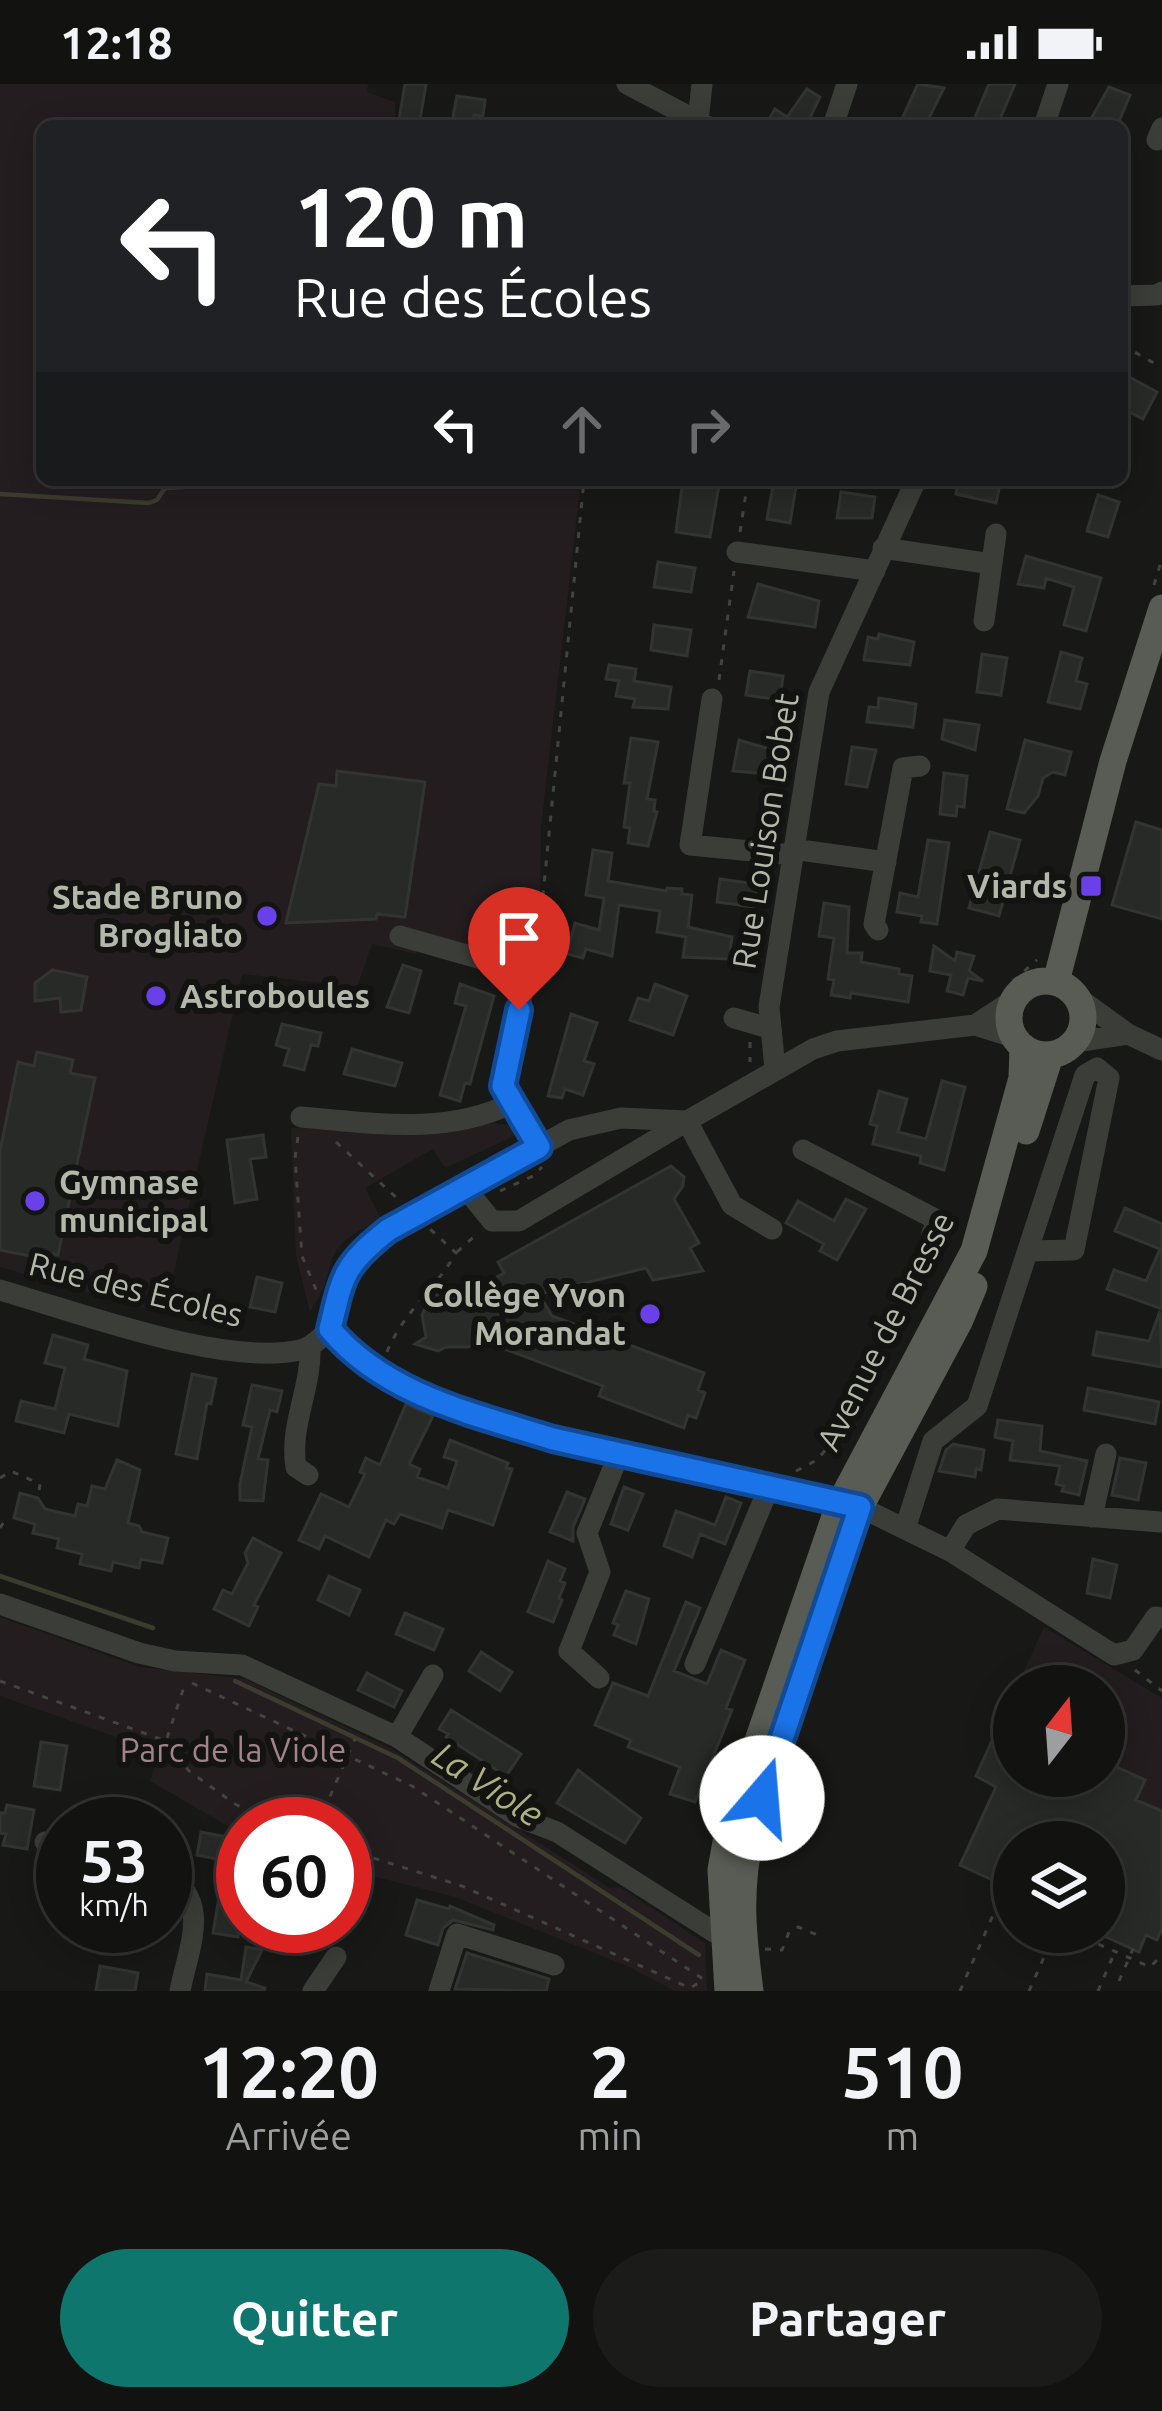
<!DOCTYPE html>
<html lang="fr">
<head>
<meta charset="utf-8">
<style>
  :root { --surface:#121311; --page:#1b1c1a; --text:#f1f3f6; --muted:#9c9e9f; --line:#313231; --accent:#0f766e }
  body { margin:0; font-family:Ubuntu,sans-serif; background:var(--page); color:var(--text); height:100vh; display:flex; flex-direction:column; font-size:45px; white-space:nowrap }
  * { box-sizing:border-box; margin:0 }
  p { font-size:39px; color:var(--muted) }
  .icon { flex:none; width:66px; height:66px; fill:none; stroke:currentColor; stroke-width:2; stroke-linecap:round; stroke-linejoin:round }
  .map { position:relative; height:1907px; overflow:hidden }
  .panel { display:flex; flex-direction:column; background:var(--surface); flex:1 }
  .panel>* { flex:none }
  .banner { position:absolute; left:36px; top:36px; width:1092px; height:366px; border-radius:18px; box-shadow:0 6px 30px #0003,0 0 0 3px var(--line); background:#202124; color:#fff; overflow:hidden }
  .needle { width:78px; rotate:17deg }
  .tools { position:absolute; left:993px; top:1581px; display:grid; gap:24px }
  .tools a { display:grid; place-items:center; width:132px; height:132px; border-radius:50%; background:var(--surface); box-shadow:0 6px 30px #0003,0 0 0 3px var(--line); font-size:60px }
  .speed { position:absolute; left:36px; top:1713px; display:flex; gap:24px; font-size:60px; font-weight:700; text-align:center }
  .speed>* { display:grid; place-content:center; width:156px; height:156px; border-radius:50%; background:var(--surface); box-shadow:0 6px 30px #0003,0 0 0 3px var(--line); line-height:1 }
  .speed small { font-size:30px; font-weight:400 }
  .speed .limit { border:18px solid #d22; background:#fff; color:#111 }
  .pin { position:absolute; display:grid; place-items:center; width:102px; height:102px; color:#fff; margin:-123px -51px; border-radius:50% 50% 50% 0; rotate:-45deg; box-shadow:0 0 12px #0007 }
  .pin .icon { rotate:45deg }
  .me { position:absolute; width:132px; margin:-66px; rotate:18deg; stroke-linejoin:round; filter:drop-shadow(0 0 9px #0008) }
  .turn { display:flex; align-items:center; gap:42px; height:252px; padding:0 60px; font-size:54px }
  .turn .icon { width:156px; height:156px; stroke-width:2.5 }
  .turn b { display:block; font-size:84px; line-height:102px }
  .lanes { display:flex; align-items:center; height:114px; padding:0 60px; background:#0003; justify-content:center; gap:60px; direction:ltr }
  .lanes .off { opacity:.35 }
  .eta { display:flex; justify-content:space-evenly; align-items:center; height:204px; text-align:center }
  .eta b { font-size:72px; font-weight:700; line-height:84px }
  .primary-button { display:flex; gap:24px; margin-top:auto; padding:24px 60px }
  .primary-button a { flex:1; height:138px; border-radius:72px; background:var(--accent); color:#fff; font-size:48px; font-weight:700; line-height:138px; text-align:center }
  .primary-button a+a { background:var(--page); color:var(--text) }
  .status { display:flex; justify-content:space-between; align-items:center; height:84px; padding:0 60px; background:var(--surface); direction:ltr }
  .status svg { height:33px; fill:currentColor }
  .map>svg:first-child { display:block }
  .green { fill:#231d1f }
  .lines { fill:none; stroke-linecap:round; stroke-linejoin:round }
  .stream { stroke:#3b3c2d; stroke-width:4.5 }
  .building { fill:#282a27; stroke:#323431; stroke-width:3 }
  .path { stroke:#42443e; stroke-width:3; stroke-dasharray:6 9; stroke-linecap:butt }
  .minor { stroke:#3b3d38; stroke-width:21 }
  .major { stroke:#595c54; stroke-width:27 }
  .route-casing { stroke:#114b97; stroke-width:30 }
  .route { stroke:#1a73e8; stroke-width:21 }
  .poi-dot { fill:#6a40e8; stroke:#131412; stroke-width:4.5 }
  .labels { text-anchor:middle; stroke-width:12; stroke-linejoin:round; paint-order:stroke }
  .street-label { font-size:33px; fill:#b4b8aa; stroke:#131412 }
  .poi-label { font-size:33px; font-weight:bold; fill:#b4b8aa; stroke:#131412; text-anchor:end }
  .park-label { font-size:33px; fill:#a2828d; stroke:#131412 }
  .water-label { font-size:36px; font-style:italic; fill:#aeb183; stroke:#131412 }
</style>
</head>
<body>
<div class="status"><b>12:18</b><svg viewBox="0 0 49 12"><path d="M0 12V9h3v3zM5 12V6h3v6zM10 12V3h3v9zM15 12V0h3v12zM26 1h20v11H26zM47 4h2v5h-2z"/></svg></div>
<div class="map">
<svg width="1162" height="1907" viewBox="0 0 1162 1907">
  <rect width="100%" height="100%" fill="#181917"/>
  <path class="green" d="M0,0H368L367,8L395,18V42H42V396H581L541,743L540,810L527,871L510,877L419,854L416,870L372,860L357,903L242,890L164,1230L0,1183Z
    M486,1039L512,1041L518,1050L445,1084L433,1065L365,1104L381,1135C312,1168 344,1178 310,1228L296,1172L291,1044L423,1046Z
    M0,1533L140,1583L245,1595L390,1664L610,1804L620,1803L705,1859L707,1907H675L627,1882L455,1813L345,1785V1740H243V1751L150,1697L159,1668L0,1612Z
    M1044,1543L1162,1614V1727L1136,1716L1145,1695L1104,1677V1602H1017Z"/>
  <g class="lines">
    <path class="stream" d="M0,410L149,419L157,416L165,404L184,403L199,396
      M0,1492L153,1544
      M235,1597L398,1674L699,1871"/>
  </g>
  <path class="building" d="M405,0H426L419,42H398Z
    M918,0L944,4L925,42L901,37Z
    M989,0H1015L997,42L973,38Z
    M1109,3L1130,11L1117,42H1087Z
    M807,5L820,13L806,42H765L775,25L787,33Z
    M457,12L485,16L483,32L474,31L472,42H451Z
    M1122,289L1157,308L1143,335L1122,324Z
    M683,396H720L710,453L676,448Z
    M774,396H797L790,439L767,435Z
    M958,396H1001L996,419L956,410Z
    M841,408L875,413L872,434H837Z
    M1098,411L1119,418L1108,453L1087,447Z
    M1026,472L1101,494L1086,547L1064,541L1074,503L1046,494L1044,504L1018,500Z
    M658,478L695,484L691,508L654,503Z
    M758,500L819,517L815,543L748,533Z
    M654,541L691,546L687,572L651,566Z
    M879,550L914,558L910,581L864,576L868,553L878,555Z
    M1061,568L1082,574L1076,597L1087,600L1080,625L1048,618Z
    M982,570L1007,574L1001,611L977,608Z
    M609,581L636,585L634,597L671,603L668,625L633,623L635,615L616,612L619,597L606,595Z
    M750,587L783,592L780,616L746,611Z
    M879,614L916,620L913,643L867,638L869,623L878,624Z
    M945,636L979,641L975,666L942,655Z
    M631,654L658,658L647,715L655,716L654,727L657,728L648,762L628,759L630,744L624,743L630,699H624Z
    M739,656L783,669L780,691L733,687Z
    M1025,656L1071,668L1065,691L1053,688L1043,694L1038,712L1024,729L1007,725Z
    M852,663L876,666L867,703L846,700Z
    M337,687L425,698L405,833L377,830L376,835L286,839L319,700L336,702Z
    M944,689L967,692L964,723L957,722L956,732L940,730Z
    M1136,738L1162,746V835L1112,821Z
    M990,748L1020,756L999,832L969,824Z
    M928,756L949,759L937,840L921,838L922,832L897,828L900,809L918,813Z
    M593,766L612,769L608,797L666,807L667,804L682,805V810L692,811L688,843L732,853L729,875L683,873L686,853L657,848L660,827L619,821L612,872L586,865L583,874L567,870L575,839L599,846L604,814L586,811Z
    M720,795L757,800L754,823L717,818Z
    M824,819L849,823L847,869H862L861,878L899,885V890L912,892L908,918L851,909L850,914L831,911L834,896L828,895L834,854L819,852Z
    M934,862L955,877L957,868L974,872L969,887L983,897L968,894L963,911L947,907L951,891L930,887Z
    M403,881L421,887L409,929L387,923Z
    M52,886L87,893L81,926L61,928L60,914L35,917V899Z
    M460,900L494,912L470,1000L465,999L460,1017L440,1011L466,922L455,919Z
    M655,900L687,912L673,951L630,936L638,914L649,917Z
    M571,930L597,939L584,977L594,980L583,1011L565,1005L562,1014L548,1012Z
    M282,940L321,949L318,962L311,961L304,986L284,981L289,965L276,961Z
    M352,965L402,979L395,1002L344,990Z
    M37,968L73,976L70,989L95,994L58,1171L42,1168L40,1174L0,1166V1067L18,978L34,982Z
    M942,997L965,1003L944,1086L920,1079L921,1072L873,1060L877,1042L870,1040L879,1007L907,1015L898,1048L926,1055Z
    M263,1051L266,1073L250,1075L257,1115L235,1119L227,1056Z
    M671,1082L684,1093L683,1102L674,1115L699,1159L690,1164L703,1187L653,1196L646,1184L539,1210L552,1232L704,1289L698,1306L705,1309L696,1334L688,1331L684,1344L599,1312L603,1302L481,1256L468,1263H446L438,1267L415,1260L426,1253L422,1231L430,1214L450,1203L475,1205L504,1189L498,1178Z
    M846,1115L866,1125L837,1176L820,1167L824,1160L786,1139L798,1117L834,1137Z
    M1125,1124L1162,1140V1225L1107,1205L1114,1186L1146,1197L1160,1165L1115,1147Z
    M257,1193L282,1199L275,1228L250,1223Z
    M1160,1227L1162,1283L1093,1271L1097,1248L1149,1257Z
    M53,1251L88,1261L84,1275L127,1287L118,1342L69,1330L64,1349L16,1337L21,1317L55,1325L65,1284L45,1279Z
    M192,1290L216,1295L211,1320L207,1319L197,1375L176,1370Z
    M252,1301L282,1307L277,1328L270,1326L258,1375L268,1376L263,1417L240,1416V1400L252,1343L243,1341Z
    M1088,1304L1159,1318L1155,1340L1084,1326Z
    M406,1320L433,1332L409,1380L420,1385L417,1393L448,1404L457,1377L444,1373L450,1356L508,1379L506,1384L512,1385L493,1441L448,1426L442,1444L400,1430L394,1440L386,1436L369,1473L325,1452L319,1465L299,1456L321,1410L349,1423L365,1390L360,1388L366,1374L380,1381Z
    M998,1336L1042,1342L1040,1367L1087,1377L1079,1411L1062,1407L1064,1402L1056,1400L1060,1382L1010,1376L1013,1357L995,1353Z
    M953,1360L984,1366L981,1386L976,1385L975,1393L939,1387L946,1366Z
    M1120,1374L1146,1379L1138,1416L1112,1411Z
    M117,1376L140,1386L128,1439L139,1442L142,1448L168,1454L162,1479L141,1475L139,1484L113,1478L111,1487L80,1480L82,1470L57,1464L59,1455L33,1449L35,1440L14,1434L20,1409L38,1414L45,1425L75,1432L78,1420L87,1422L92,1402L105,1405Z
    M624,1403L643,1410L628,1446L611,1440Z
    M567,1408L585,1415L573,1443V1457L550,1448Z
    M726,1413L741,1419L725,1460L700,1450L692,1473L664,1462L676,1427L715,1441Z
    M253,1454L281,1469L254,1521L258,1523L249,1542L214,1525L223,1506L232,1510L248,1479L245,1469Z
    M1093,1475L1117,1481L1110,1514L1087,1509Z
    M548,1477L565,1485L560,1497L565,1499L559,1514L562,1516L553,1538L528,1528Z
    M329,1492L360,1506L349,1531L318,1516Z
    M626,1507L649,1515L636,1560L614,1551L618,1541L613,1539Z
    M686,1518L700,1524L674,1587L707,1600L721,1566L745,1576L726,1624L732,1626L695,1718L670,1710L680,1683L628,1663L631,1656L595,1641L613,1599L648,1612Z
    M405,1529L443,1545L434,1566L396,1550Z
    M481,1568L512,1588L500,1607L469,1587Z
    M367,1589L402,1607L394,1623L358,1606Z
    M451,1626L521,1670L506,1692L446,1653L448,1650L439,1645Z
    M1003,1632L1014,1637V1692H1104V1677L1145,1696L1136,1716L1162,1727V1844L1157,1856L1146,1851L1139,1868L1104,1852V1758H1014V1806L960,1781L996,1703L976,1692Z
    M41,1658L67,1662L60,1706L34,1702Z
    M578,1686L641,1734L625,1759L557,1719Z
    M7,1721L34,1726L27,1765L3,1761L6,1750L0,1749V1729H5Z
    M201,1748L232,1754L227,1777L197,1771Z
    M220,1807L243,1810L238,1853L213,1849Z
    M417,1816L449,1825L450,1822L494,1841L493,1846L453,1836L443,1844L438,1861L406,1851Z
    M246,1863L262,1866L246,1898L265,1904L264,1907H205L207,1890L241,1896Z
    M467,1869L549,1895L546,1907L455,1905Z
    M100,1882L138,1889L135,1907H96Z"/>
  <g class="lines">
    <path class="path" d="M1122,261L1154,279
      M740,448L748,396
      M1154,501L1162,475
      M719,596L734,487
      M531,871L542,821L584,396
      M1013,897L1037,876
      M750,958V978
      M298,1053L295,1074L302,1172L317,1208
      M336,1058L400,1117
      M500,1107L535,1091L542,1083
      M457,1168L477,1150
      M387,1268C402,1230 436,1204 456,1169L429,1144
      M796,1387L817,1376L868,1315
      M0,1394L11,1387L40,1400L38,1414
      M0,1444L7,1433
      M1135,1586L1162,1607
      M0,1597L166,1657L189,1687L235,1720L274,1740
      M192,1599L412,1702L706,1897
      M167,1654L185,1600
      M318,1740L355,1655
      M345,1765L462,1802L690,1904L702,1897
      M1071,1848L1150,1883L1162,1871
      M765,1865L782,1866L789,1848L798,1843L822,1853
      M1119,1897L1133,1865
      M960,1907L1000,1815L1014,1821
      M1029,1907L1055,1848
      M1098,1907L1114,1870"/>
    <path class="minor" d="M627,0L707,42
      M698,37L702,0
      M833,42L847,0
      M1044,42L1058,0
      M1157,56L1162,44
      M1122,212L1157,211L1162,208
      M883,464L992,480
      M737,468L875,487
      M984,537L996,450
      M712,615L690,761L792,771
      M793,765L886,778
      M878,846L874,840L903,684L920,682
      M400,852L527,888L503,1002L539,1063
      M1077,913L1128,950L1162,966
      M734,934L769,944
      M975,941L1013,916
      M1075,958L1128,950
      M775,985L769,923L819,608L916,396
      M301,1033C372,1039 446,1052 512,1019
      M803,1066L939,1137L932,1149
      M466,1105L492,1137H519L687,1037L732,1121L772,1145
      M0,1206C78,1228 223,1283 300,1266C312,1264 321,1253 330,1245
      M330,1245C385,1311 474,1330 553,1355L860,1423L950,1467L1114,1571L1133,1566L1156,1533L1162,1534
      M330,1245C343,1191 343,1182 388,1146L569,1046L621,1034L687,1037L813,965L837,957L975,941L1013,953
      M308,1391L296,1383C289,1341 312,1304 310,1262
      M1092,1433L1106,1370
      M905,1445L933,1357L977,1322L1085,991L1097,984L1109,994L1074,1166L1028,1167
      M950,1467L966,1441L998,1425L1160,1438
      M0,1520L139,1569L175,1577L242,1581L397,1653L518,1733L557,1748L714,1848L736,1849
      M695,1580L770,1401
      M599,1594L569,1567L600,1488L587,1449L619,1370
      M397,1653L433,1591
      M45,1758L63,1761
      M165,1789C212,1818 189,1861 180,1907
      M313,1907L336,1873
      M439,1907L457,1850L554,1881"/>
    <path class="major" d="M1009 934a37 37 0 1 1 74 0a37 37 0 1 1-74 0Z
      M1056,898L1113,677L1162,524
      M1026,1047L1050,972
      M728,1907L721,1786L729,1741L839,1421L974,1167L1022,994L1023,964
      M750,1907C742,1846 738,1805 752,1744L860,1423L959,1238L974,1202"/>
  </g>
  <g class="lines">
    <defs>
      <path id="route" d="M519,926L503,1002L539,1063L388,1146C343,1182 343,1191 330,1245C385,1311 474,1330 553,1355L860,1423L762,1714"/>
    </defs>
    <use href="#route" class="route-casing"/>
    <use href="#route" class="route"/>
  </g>
  <g class="poi-dot">
    <rect x="1079" y="790" width="24" height="24" rx="6"/>
    <circle cx="267" cy="832" r="12"/>
    <circle cx="156" cy="912" r="12"/>
    <circle cx="35" cy="1117" r="12"/>
    <circle cx="650" cy="1230" r="12"/>
  </g>
  <g class="labels">
    <g class="street-label">
      <text transform="translate(765 747) rotate(-81)" y="12">Rue Louison Bobet</text>
      <text transform="translate(136 1205) rotate(14)" y="12">Rue des Écoles</text>
      <text transform="translate(885 1247) rotate(-63)" y="12">Avenue de Bresse</text>
    </g>
    <g class="poi-label">
      <text x="1067" y="814">Viards</text>
      <text x="243" y="825">Stade Bruno<tspan x="243" dy="38">Brogliato</tspan></text>
      <text x="180" y="924" text-anchor="start">Astroboules</text>
      <text x="59" y="1110" text-anchor="start">Gymnase<tspan x="59" dy="38">municipal</tspan></text>
      <text x="626" y="1223">Collège Yvon<tspan x="626" dy="38">Morandat</tspan></text>
    </g>
    <g class="park-label">
      <text x="233" y="1678">Parc de la Viole</text>
    </g>
    <g class="water-label">
      <text transform="translate(488 1700) rotate(33)" y="13">La Viole</text>
    </g>
  </g>
</svg>
<div class="tools">
<a><svg class="needle" viewBox="-14 -14 28 28"><path d="M0-13l5 13h-10z" fill="#e53935"/><path d="M0 13l5-13h-10z" fill="#9c9e9f"/></svg></a>
<a><svg class="icon" aria-label="layers" viewBox="0 0 24 24"><path d="M12 4l9 5-9 5-9-5zM3 14l9 5 9-5"/></svg></a>
</div>
<div class="speed"><div>53<small>km/h</small></div><div class="limit">60</div></div>
<div class="pin" style="left:519px;top:926px;background:#d93025"><svg class="icon" aria-label="arrive" viewBox="0 0 24 24"><path d="M6 21V4h12l-3 4 3 4H6"/></svg></div>
<svg class="me" style="left:762px;top:1714px" viewBox="-20 -20 40 40"><circle r="19" fill="#fff"/><path d="M0-13L10 11 0 6-10 11z" fill="#1a73e8"/></svg>
<div class="banner">
<div class="turn"><svg class="icon" aria-label="left" viewBox="0 0 24 24"><path d="M17 20v-9H6M10 6l-5 5 5 5"/></svg><div><b>120 m</b>Rue des Écoles</div></div>
<div class="lanes"><svg class="icon" aria-label="left" viewBox="0 0 24 24"><path d="M17 20v-9H6M10 6l-5 5 5 5"/></svg><svg class="icon off" aria-label="ahead" viewBox="0 0 24 24"><path d="M12 20V5M6 11l6-6 6 6"/></svg><svg class="icon off" aria-label="right" viewBox="0 0 24 24"><path d="M7 20v-9h11M14 6l5 5-5 5"/></svg></div>
</div>
</div>
<section class="panel">
<div class="eta">
<div><b>12:20</b><p>Arrivée</p></div>
<div><b>2</b><p>min</p></div>
<div><b>510</b><p>m</p></div>
</div>
<div class="primary-button"><a>Quitter</a><a>Partager</a></div>
</section>
</body>
</html>
